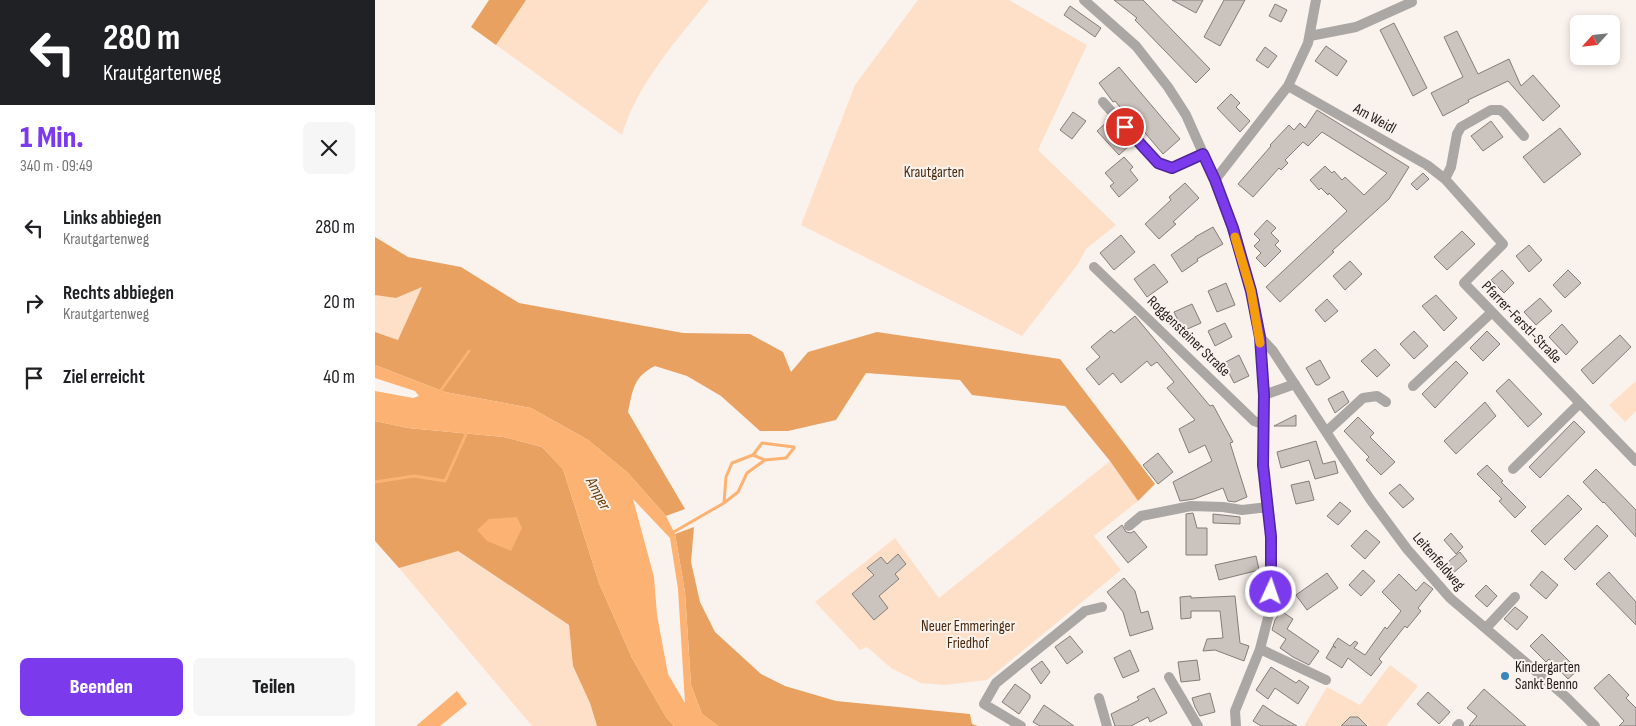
<!DOCTYPE html>
<html lang="de">
<head>
<meta charset="utf-8">
<style>
  :root { --surface:#fff; --page:#f6f6f6; --text:#202124; --muted:#757577; --accent:#7c3aed }
  body { margin:0; font-family:"Sofia Sans Condensed",sans-serif; background:var(--page); color:var(--text); height:100vh; display:flex; flex-direction:column; font-size:19px; white-space:nowrap }
  * { box-sizing:border-box; margin:0 }
  p { font-size:16px; color:var(--muted) }
  .icon { flex:none; width:28px; height:28px; fill:none; stroke:currentColor; stroke-width:2; stroke-linecap:round; stroke-linejoin:round }
  .map { position:relative; flex:1; overflow:hidden }
  .sheet { display:flex; flex-direction:column; background:var(--surface); width:375px }
  .sheet>* { flex:none }
  .guide { background:#202124; color:#fff; overflow:hidden }
  .needle { width:32px; rotate:243deg }
  .fabs { position:absolute; left:1195px; top:15px; display:grid; gap:10px }
  .fabs a { display:grid; place-items:center; width:50px; height:50px; border-radius:8px; background:var(--surface); box-shadow:0 2px 8px #0003; font-size:25px }
  .pin { position:absolute; display:grid; place-items:center; width:42px; height:42px; color:#fff; margin:-21px; border:2px solid #fff; border-radius:50%; box-shadow:0 1px 5px #0007 }
  .me { position:absolute; width:55px; margin:-28px; rotate:3deg; stroke-linejoin:round; filter:drop-shadow(0 0 4px #0008) }
  .turn { display:flex; align-items:center; gap:18px; height:105px; padding:0 20px; font-size:22px }
  .turn .icon { width:65px; height:65px; stroke-width:2.5 }
  .turn b { display:block; font-size:35px; line-height:42px }
  .round { display:grid; place-items:center; flex:none; width:52px; height:52px; border-radius:8px; background:var(--page) }
  .summary { display:flex; align-items:center; justify-content:space-between; height:85px; padding:0 20px }
  h1 { font-size:30px; font-weight:800; line-height:38px; color:var(--accent) }
  .cta { display:flex; gap:10px; margin-top:auto; padding:10px 20px }
  .cta a { flex:1; height:58px; border-radius:8px; background:var(--accent); color:#fff; font-size:20px; font-weight:800; line-height:58px; text-align:center }
  .cta a+a { background:var(--page); color:var(--text) }
  ul { padding:0; list-style:none }
  li { display:flex; align-items:center; gap:15px; height:75px; padding:0 20px }
  li div { flex:1 }
  li b { display:block; font-size:19px }
  li em { font-style:normal }
  main { display:flex; flex:1; min-height:0 }
  .map>svg:first-child { display:block }
  .green { fill:#fee0c8 }
  .forest { fill:#e9a161 }
  .water { fill:#fbb272; fill-rule:evenodd }
  .lines { fill:none; stroke-linecap:round; stroke-linejoin:round }
  .stream { stroke:#fbb272; stroke-width:3 }
  .building { fill:#cbc3bd; stroke:#847d78 }
  .minor { stroke:#aba7a5; stroke-width:10 }
  .route-casing { stroke:#51269a; stroke-width:12 }
  .route { stroke:#7c3aed; stroke-width:9 }
  .slow { stroke:#f59e0b; stroke-width:9 }
  .poi-dot { fill:#3a86b9; stroke:#faf2ec; stroke-width:2 }
  .labels { text-anchor:middle; stroke-width:4; stroke-linejoin:round; paint-order:stroke }
  .street-label { font-size:15px; fill:#201d1b; stroke:#faf2ec }
  .park-label { font-size:15px; fill:#482a0f; stroke:#faf2ec }
  .poi-label { font-size:15px; fill:#201d1b; stroke:#faf2ec; text-anchor:start }
  .water-label { font-size:16px; font-style:italic; fill:#693b08; stroke:#faf2ec }
</style>
</head>
<body>
<main>
<section class="sheet">
<div class="guide">
<div class="turn"><svg class="icon" aria-label="left" viewBox="0 0 24 24"><path d="M17 20v-9H6M10 6l-5 5 5 5"/></svg><div><b>280 m</b>Krautgartenweg</div></div>
</div>
<div class="summary"><div><h1>1 Min.</h1><p>340 m · 09:49</p></div><a class="round"><svg class="icon" aria-label="close" viewBox="0 0 24 24"><path d="M6 6l12 12M18 6L6 18"/></svg></a></div>
<ul>
<li><svg class="icon" aria-label="left" viewBox="0 0 24 24"><path d="M17 20v-9H6M10 6l-5 5 5 5"/></svg><div><b>Links abbiegen</b><p>Krautgartenweg</p></div><em>280 m</em></li>
<li><svg class="icon" aria-label="right" viewBox="0 0 24 24"><path d="M7 20v-9h11M14 6l5 5-5 5"/></svg><div><b>Rechts abbiegen</b><p>Krautgartenweg</p></div><em>20 m</em></li>
<li><svg class="icon" aria-label="arrive" viewBox="0 0 24 24"><path d="M6 21V4h12l-3 4 3 4H6"/></svg><div><b>Ziel erreicht</b></div><em>40 m</em></li>
</ul>
<div class="cta"><a>Beenden</a><a>Teilen</a></div>
</section>
<div class="map">
<svg width="1261" height="726" viewBox="0 0 1261 726">
  <rect width="100%" height="100%" fill="#faf2ec"/>
  <path class="green" d="M151,0H334C301,41 262,84 247,135L121,45Z
    M543,0H634L712,45L663,150L741,225L711,249L703,264L647,336L426,225L480,85Z
    M47,287L23,340L0,332V294L21,298Z
    M1261,381V411L1250,422L1234,405Z
    M735,461L763,501L719,536L746,570L612,680L570,685L546,683L516,668L492,647L485,650L440,602L520,538L564,598Z
    M82,551L194,625L198,666L215,703L222,726H157L24,568Z
    M1015,665L1043,686L1011,726H994L983,717H975L969,726H929L952,687L985,705Z"/>
  <path class="forest" d="M114,0H151L121,45L96,27Z
    M0,237L33,257L86,267L144,303L308,333L375,334L408,352L416,372L433,352L502,332L685,359L780,484L763,501L735,461L690,406L597,395L585,380L491,373L461,420L413,431H385L346,396L312,376L280,366C258,377 258,390 253,412L310,509L291,516L253,473L213,440L156,408L70,392L0,365V332L23,340L47,287L21,298L0,295Z
    M0,421L33,428L129,437L167,447L188,469L224,583L257,658L291,717L299,726H222L215,703L198,666L194,625L83,551L24,568L0,541Z
    M319,527L316,562L325,602L340,632L386,674L410,686L461,701L595,714L597,724L603,726H343L327,714L316,685L310,592L300,534Z"/>
  <path class="water" d="M0,365L70,392L156,408L213,440L253,473L291,516L300,534L310,592L316,685L327,714L343,726H299L291,717L257,658L224,583L188,469L167,447L129,437L33,428L0,421V391L38,398L44,396L40,391L0,378ZM258,499L295,538L303,589L310,703L293,674L282,615L279,577Z
    M142,517L147,528L136,551L112,541L102,530L114,519Z
    M82,691L92,704L65,726H41Z"/>
  <g class="lines">
    <path class="stream" d="M64,393L94,351
      M378,455L390,460
      M0,482L39,476L70,481L93,430
      M349,503L351,477L357,463L378,455L387,443L419,447
      M296,531L297,533L349,503L363,492L372,473L390,460L411,458L419,448"/>
  </g>
  <path class="building" d="M739,0H768L835,69L821,83L760,20L762,18Z
    M797,0H828L821,13Z
    M849,0H870L845,46L829,37Z
    M900,4L912,10L906,22L894,16Z
    M695,6L726,28L720,37L689,15Z
    M1019,23L1052,88L1038,96L1005,30Z
    M1082,31L1103,74L1134,59L1146,86L1158,75L1185,106L1168,121L1133,81L1093,100L1094,102L1068,116L1056,93L1088,77L1069,37Z
    M951,46L972,61L962,76L940,61Z
    M890,47L902,56L893,68L881,60Z
    M744,67L805,139L788,154L765,127L763,129L740,101L738,102L724,83Z
    M856,94L865,103L861,107L875,121L865,132L842,108Z
    M942,110L1034,167L1014,199L957,251L959,252L905,302L891,287L972,211L954,193L953,195L946,188L944,190L935,180L950,166L957,173L959,171L967,180L970,177L989,195L1012,173L947,132L933,146L928,142L910,160L913,163L906,170L904,168L878,197L863,184L896,146L895,145L914,125L919,130L925,123L930,128Z
    M698,112L711,121L697,139L685,130Z
    M733,121L755,145L744,155L722,131Z
    M1116,121L1128,137L1108,151L1096,136Z
    M1185,128L1206,154L1169,183L1148,157Z
    M749,157L758,167L755,170L763,180L744,197L735,186L739,183L730,173Z
    M1048,173L1054,179L1042,190L1036,184Z
    M810,183L824,198L798,222L801,224L784,239L770,224L796,200L794,197Z
    M892,220L901,228L896,233L904,241L900,245L906,251L890,267L881,258L886,253L879,246L885,240L879,234Z
    M838,227L848,244L822,259L823,261L807,272L796,255L820,238V237Z
    M1087,231L1100,244L1072,270L1059,257Z
    M746,235L760,252L739,270L725,253Z
    M1154,245L1167,260L1154,272L1141,256Z
    M975,261L987,274L970,290L958,276Z
    M779,264L793,282L772,297L759,279Z
    M1127,270L1139,283L1129,293L1116,280Z
    M1193,270L1206,283L1190,298L1178,285Z
    M851,283L860,305L842,312L833,291Z
    M1061,295L1082,318L1069,331L1047,306Z
    M1165,298L1177,311L1161,325L1149,312Z
    M952,299L963,311L950,322L940,310Z
    M817,304L826,323L808,331L799,312Z
    M760,316L835,406L838,405L858,442L855,443L872,497L860,502L853,501L848,488L819,499L805,501L798,482L837,461L830,445L814,453L804,429L820,420L792,388L799,382L782,362L776,366L772,361L746,383L738,373L724,385L711,369L725,357L716,347L736,330L739,333Z
    M850,323L857,337L840,346L833,331Z
    M1187,324L1203,342L1191,355L1174,337Z
    M1039,331L1053,346L1039,359L1025,344Z
    M1112,331L1125,344L1108,361L1095,348Z
    M1245,335L1256,347L1218,384L1206,370Z
    M1000,349L1015,365L1002,377L986,361Z
    M864,355L874,376L859,383L849,363Z
    M945,360L955,378L944,385H941L931,368Z
    M1081,361L1093,373L1060,408L1047,394Z
    M1134,379L1167,414L1153,427L1121,391Z
    M968,391L974,402L960,413L953,399Z
    M1110,402L1121,416L1081,454L1069,441Z
    M921,415V426H899Z
    M983,417L999,433L995,437L1020,462L1006,475L991,460L994,457L969,431Z
    M1199,421L1210,432L1165,478L1154,467Z
    M941,441L948,464L960,461L963,473L940,479L934,460L906,468L902,452Z
    M783,453L798,472L783,484L768,465Z
    M1112,465L1128,481L1126,482L1151,507L1140,518L1124,501L1127,499L1102,474Z
    M1221,469L1261,510V537L1229,502L1228,503L1208,482Z
    M934,481L939,500L921,504L916,485Z
    M1025,484L1039,499L1028,508L1014,493Z
    M1193,495L1207,509L1170,545L1156,531Z
    M965,502L976,511L963,525L952,516Z
    M818,513L822,528H832V555H811V514Z
    M838,514L865,517V524L838,523Z
    M747,525L751,532L756,533L759,531L772,547L753,563L732,537Z
    M1222,525L1233,536L1200,570L1189,559Z
    M991,530L1005,542L990,559L976,546Z
    M1076,533L1088,547L1081,554L1069,540Z
    M1085,552L1092,561L1076,575L1068,566Z
    M523,554L531,564L520,574L524,579L504,596L513,608L499,620L477,594L499,575L492,568L506,557L512,564Z
    M881,556L884,570L844,580L840,565Z
    M988,570L1000,581L986,596L974,585Z
    M1167,571L1183,585L1171,599L1155,585Z
    M1234,572L1261,602V625L1221,584Z
    M952,573L963,588L932,610L921,595Z
    M1024,574L1041,591L1049,582L1058,589L1043,608L1046,611L1032,628L1030,626L1004,659L1007,662L996,676L973,658L967,668L951,658L958,646L961,648L958,645L963,638L975,646L980,641L983,643L979,648L990,655L1010,627L1012,629L1026,611L1007,592Z
    M749,578L760,591L766,613L773,611L778,629L755,636L748,612L732,592Z
    M1111,585L1122,596L1112,607L1100,596Z
    M816,596V598L860,596L865,643L874,646L869,661L840,650L828,651L832,639L848,638L845,611H816V618L806,619L805,597Z
    M1140,607L1153,617L1142,630L1129,619Z
    M906,611L918,619L912,629L944,651L934,665L918,657L905,648L911,639L897,630L900,620Z
    M1167,634L1203,670L1193,679L1174,659L1171,662L1155,646Z
    M695,636L708,652L692,664L680,647Z
    M755,650L764,671L748,678L739,658Z
    M822,660L825,680L806,682L803,662Z
    M667,661L675,672L666,684L656,669Z
    M896,667L921,683L924,680L934,687L923,704L900,688L893,699L881,690Z
    M1234,674L1254,695L1251,698L1261,708V726H1244L1249,721L1219,688Z
    M640,684L655,695V698L644,714L627,702Z
    M779,688L792,713L775,722L773,717L756,726H740L736,714L764,700L762,697Z
    M1109,689L1151,726H1094L1102,716L1092,708Z
    M1053,692L1075,712L1064,724L1042,704Z
    M835,693L840,712L825,716L820,707L817,698Z
    M669,705L699,726H665L658,722Z
    M888,705L901,714L922,726H886L878,721Z
    M975,717H983L992,726H966Z"/>
  <g class="lines">
    <path class="minor" d="M709,0L761,46L793,87L811,115L840,180L857,228L876,291L885,337L889,395L888,465L897,537V577L894,614L885,649L860,711L861,726
      M935,36L981,27L1037,2
      M913,86L1052,165L1070,179L1128,244L1089,283L1261,461
      M728,102L783,163L797,168L828,154
      M1070,179L1076,167L1082,134L1086,127L1116,110H1125L1129,113L1149,136
      M840,180L913,86L933,43L941,0
      M719,267L879,421L888,424
      M885,337L898,351L995,499L1032,549L1075,598L1191,697L1220,726
      M1038,386L1117,312
      M889,395L920,384
      M951,432L988,398L1002,396L1011,402
      M1138,469L1205,403
      M754,526L766,516L816,506L848,507L867,510L893,507
      M1111,628L1140,597
      M885,649L951,680
      M794,677L823,726
      M724,698L732,726
      M646,726L609,704L621,683L710,611L727,607
      M1082,726L1084,724"/>
  </g>
  <g class="lines">
    <defs>
      <path id="route" d="M750,127L783,163L797,168L828,154L840,180L858,228L876,291L885,337L889,395L888,465L896,537V592"/>
    </defs>
    <use href="#route" class="route-casing"/>
    <use href="#route" class="route"/>
    <path class="slow" d="M860,237L876,291L885,343"/>
  </g>
  <circle class="poi-dot" cx="1130" cy="676" r="5"/>
  <g class="labels">
    <g class="street-label">
      <text transform="translate(1000 118) rotate(29)" y="5">Am Weidl</text>
      <text transform="translate(1147 322) rotate(46)" y="5">Pfarrer-Ferstl-Straße</text>
      <text transform="translate(814 336) rotate(44)" y="5">Roggensteiner Straße</text>
      <text transform="translate(1064 561) rotate(49)" y="5">Leitenfeldweg</text>
    </g>
    <g class="park-label">
      <text x="559" y="177">Krautgarten</text>
      <text x="593" y="631">Neuer Emmeringer<tspan x="593" dy="17">Friedhof</tspan></text>
    </g>
    <g class="poi-label">
      <text x="1140" y="672">Kindergarten<tspan x="1140" dy="17">Sankt Benno</tspan></text>
    </g>
    <g class="water-label">
      <text transform="translate(224 493) rotate(62)" y="6">Amper</text>
    </g>
  </g>
</svg>
<div class="fabs">
<a><svg class="needle" viewBox="-14 -14 28 28"><path d="M0-13l5 13h-10z" fill="#e53935"/><path d="M0 13l5-13h-10z" fill="#757577"/></svg></a>
</div>
<div class="pin" style="left:750px;top:127px;background:#d93025"><svg class="icon" aria-label="arrive" viewBox="0 0 24 24"><path d="M6 21V4h12l-3 4 3 4H6"/></svg></div>
<svg class="me" style="left:896px;top:592px" viewBox="-20 -20 40 40"><circle r="17" fill="#7c3aed" stroke="#fff" stroke-width="3"/><path d="M0-11L8 9 0 5-8 9z" fill="#fff"/></svg>
</div>
</main>
</body>
</html>
